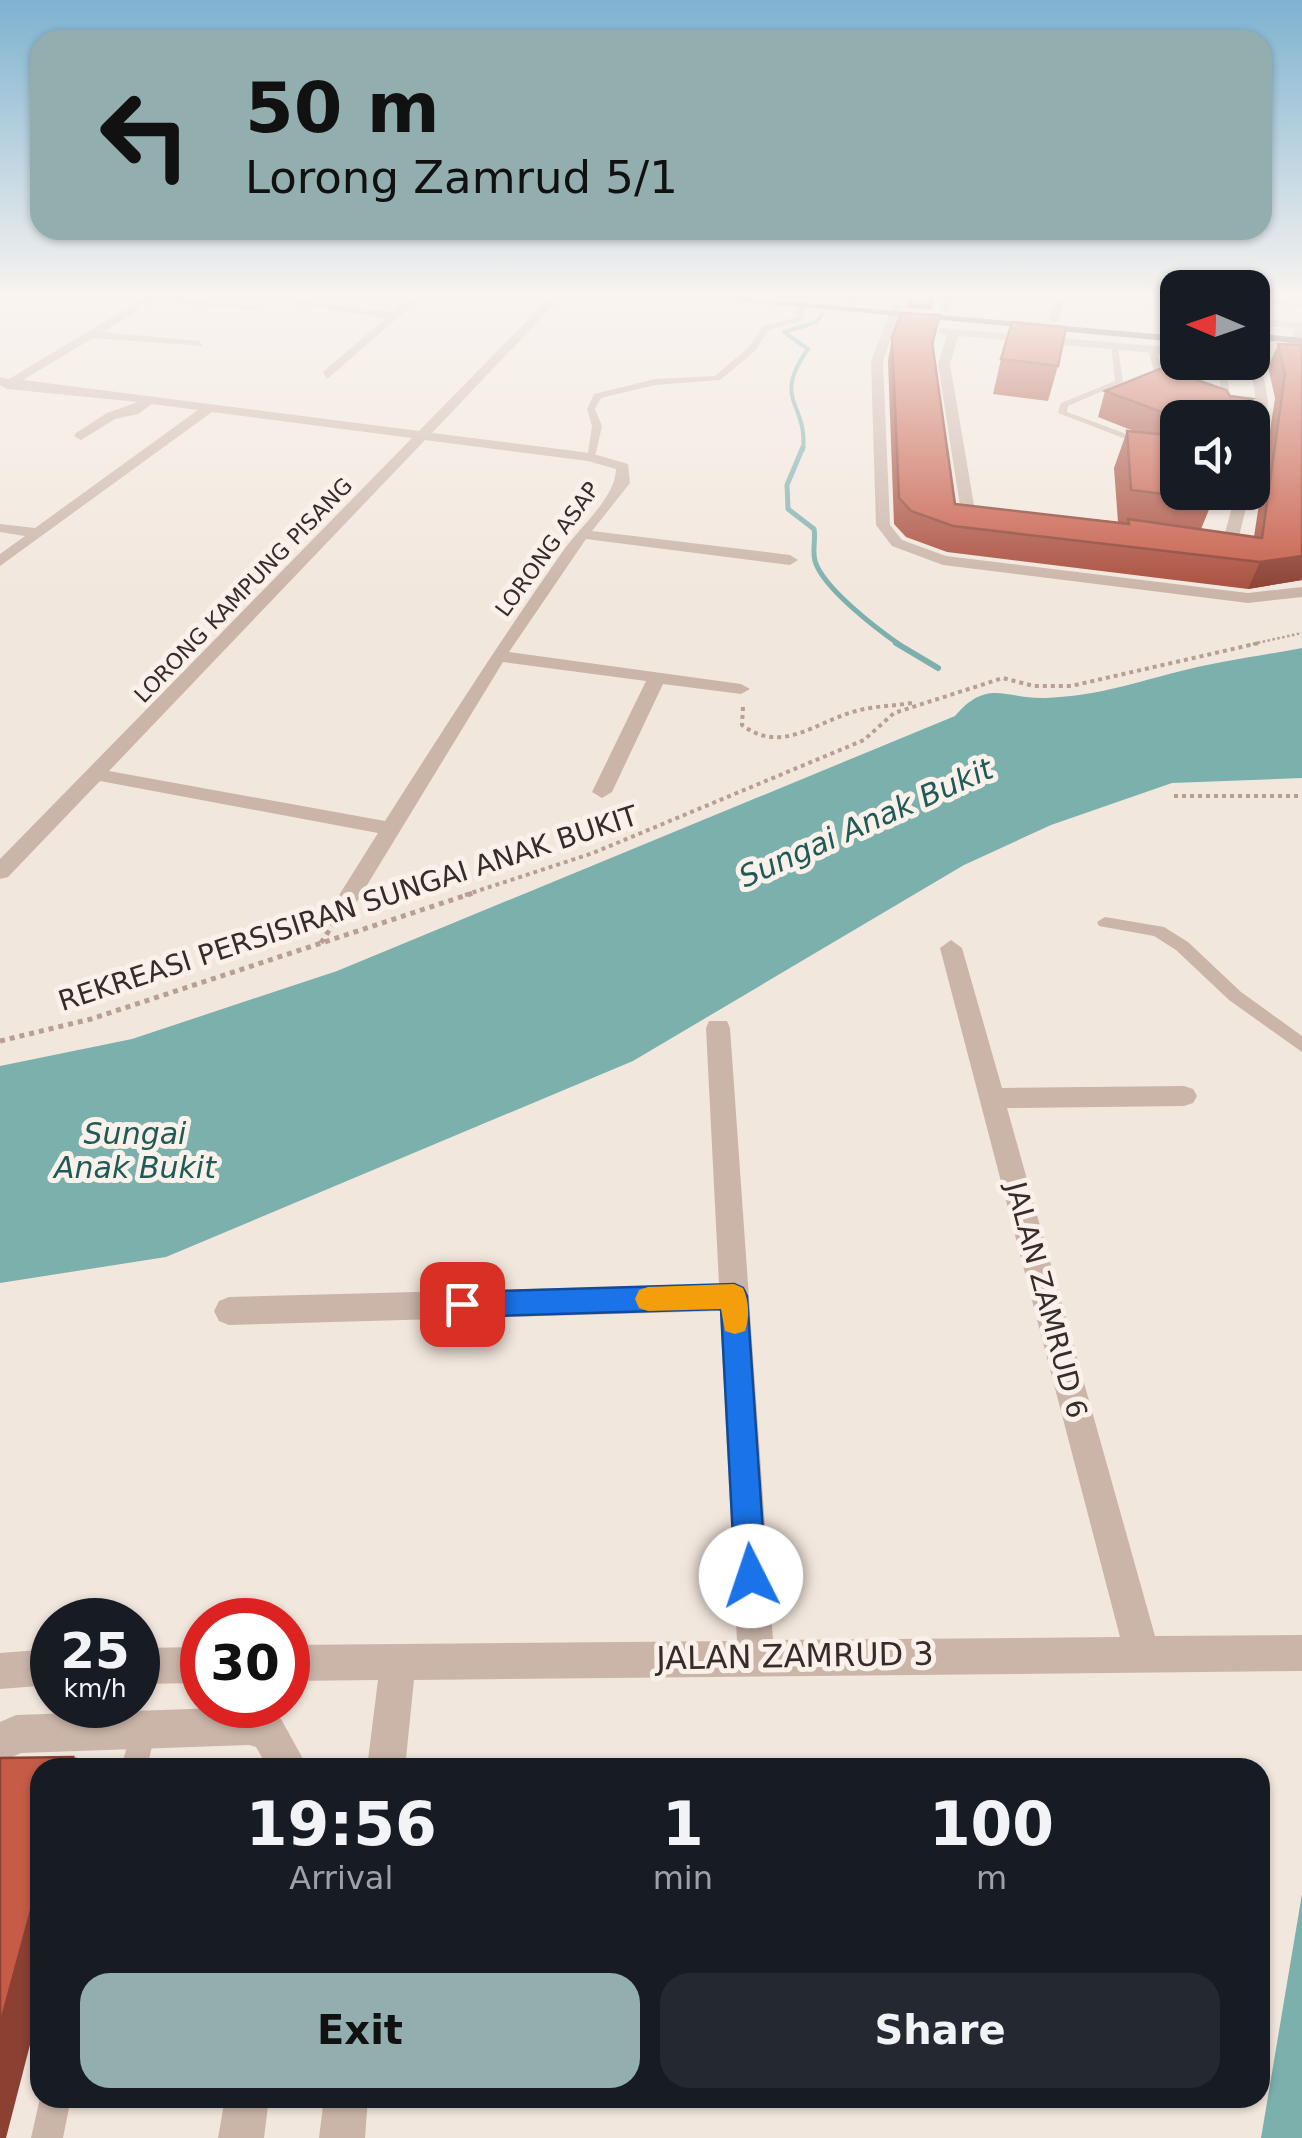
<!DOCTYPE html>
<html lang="en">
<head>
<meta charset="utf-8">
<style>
  :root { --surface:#171b24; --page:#242831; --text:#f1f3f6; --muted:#9ea1a6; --accent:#92aeaf }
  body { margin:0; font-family:"DejaVu Sans",sans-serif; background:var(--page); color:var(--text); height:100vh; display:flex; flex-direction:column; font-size:38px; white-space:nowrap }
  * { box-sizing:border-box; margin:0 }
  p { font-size:32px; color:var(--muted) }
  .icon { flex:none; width:55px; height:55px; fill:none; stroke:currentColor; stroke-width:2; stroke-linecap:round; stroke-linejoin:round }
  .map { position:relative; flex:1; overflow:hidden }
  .side { position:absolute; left:30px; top:1758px; width:1240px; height:350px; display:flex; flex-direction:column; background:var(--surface); border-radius:30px; box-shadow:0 2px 8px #0004 }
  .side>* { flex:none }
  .banner { position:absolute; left:30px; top:30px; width:1242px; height:210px; border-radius:30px; box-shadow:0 2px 8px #0004; background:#92aeaf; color:#111; overflow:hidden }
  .needle { width:65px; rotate:272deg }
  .fabs { position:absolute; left:1160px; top:270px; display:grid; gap:20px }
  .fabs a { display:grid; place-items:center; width:110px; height:110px; border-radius:20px; background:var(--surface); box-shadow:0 2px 8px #0004; font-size:50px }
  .speed { position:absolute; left:30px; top:1598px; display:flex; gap:20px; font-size:50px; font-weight:700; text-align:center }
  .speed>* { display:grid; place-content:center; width:130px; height:130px; border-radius:50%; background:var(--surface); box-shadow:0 2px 8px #0004; line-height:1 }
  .speed small { font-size:25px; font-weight:400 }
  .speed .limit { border:15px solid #d22; background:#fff; color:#111 }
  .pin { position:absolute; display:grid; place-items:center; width:85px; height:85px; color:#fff; margin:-42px; border-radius:20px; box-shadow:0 5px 15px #0006 }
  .me { position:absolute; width:110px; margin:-55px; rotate:356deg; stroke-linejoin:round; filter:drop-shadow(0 0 8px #0008) }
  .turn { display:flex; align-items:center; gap:35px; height:210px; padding:0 50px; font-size:45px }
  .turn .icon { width:130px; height:130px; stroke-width:2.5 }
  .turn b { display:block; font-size:70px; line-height:85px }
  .eta { display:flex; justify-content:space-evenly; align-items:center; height:170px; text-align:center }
  .eta b { font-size:60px; font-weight:800; line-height:70px }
  .button { display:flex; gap:20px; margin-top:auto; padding:20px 50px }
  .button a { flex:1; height:115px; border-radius:30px; background:var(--accent); color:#111; font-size:40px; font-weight:800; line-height:115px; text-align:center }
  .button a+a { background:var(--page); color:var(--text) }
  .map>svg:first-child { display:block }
  .water { fill:#7cb0ad }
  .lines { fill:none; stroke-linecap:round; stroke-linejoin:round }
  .stream-far2 { stroke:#7cb0ad; stroke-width:4 }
  .stream-far1 { stroke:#7cb0ad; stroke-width:5 }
  .stream { stroke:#7cb0ad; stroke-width:6 }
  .path-far2 { stroke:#b79f93; stroke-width:2.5; stroke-dasharray:2.5 2.5; stroke-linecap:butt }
  .path-far1 { stroke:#b79f93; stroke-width:4; stroke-dasharray:4 4; stroke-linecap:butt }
  .path { stroke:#b79f93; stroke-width:5; stroke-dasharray:5 5; stroke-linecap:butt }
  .lane { fill:#cbb5a9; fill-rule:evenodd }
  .street { fill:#cbb5a9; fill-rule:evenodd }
  .primary { fill:#7a625a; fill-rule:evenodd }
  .wall { fill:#aa4f3e }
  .shaded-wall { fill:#8b4032 }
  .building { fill:#c65c48; stroke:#8b4032; stroke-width:2.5 }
  .route { fill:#1a73e8; stroke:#114b97; stroke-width:2.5 }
  .slow { fill:#f59e0b }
  .labels { text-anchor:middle; stroke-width:10; stroke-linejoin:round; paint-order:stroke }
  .far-street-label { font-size:22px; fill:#382c29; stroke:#faf1ea }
  .street-label { font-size:28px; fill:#382c29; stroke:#faf1ea }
  .water-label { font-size:30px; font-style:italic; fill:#1e5a58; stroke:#faf1ea }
  .near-street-label { font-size:32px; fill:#382c29; stroke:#faf1ea }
</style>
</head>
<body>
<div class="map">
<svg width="1302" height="2138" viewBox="0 0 1302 2138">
  <rect width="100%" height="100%" fill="#f2e7dd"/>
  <path class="water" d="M1302,648V778L1172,783L1051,825L964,865L633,1061L166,1257L0,1283V1066L132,1039L337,971L955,716C988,678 1004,699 1045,698C1094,696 1127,685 1173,673C1215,662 1259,656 1302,648Z
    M1302,1894V2138H1261Z"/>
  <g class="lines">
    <path class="stream-far2" d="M803,450C808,402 771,401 808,349L784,332L817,322L822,314"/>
    <path class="stream-far1" d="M803,447L787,485L788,509L814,529C816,539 812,551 815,561C823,588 877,629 900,645"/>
    <path class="stream" d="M896,643L938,668"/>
    <path class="path-far2" d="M620,295L663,299
      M1248,645L1302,633"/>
    <path class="path-far1" d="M743,707L742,725C782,755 815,722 856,711C874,706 893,706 912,703
      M1174,796H1302
      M465,895L593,853L864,740L894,713L1003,678L1034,686H1071L1259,643"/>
    <path class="path" d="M321,943L333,924
      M0,1041L91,1019L473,893"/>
    <path class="lane" d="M853,295H861L855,305H849Z
      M917,295H949L952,297L948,311L944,313L940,311L944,299Z
      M1252,298L1302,303V307L1252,302Z
      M800,305L804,307V320L769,330L755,351L720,380L655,385L601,398L595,409L602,426L595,457L587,459L592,426L587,409L594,394L655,379L715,376L749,347L763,326L797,317L796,307Z
      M1111,345L1118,347L1123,382L1068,406L1067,412L1178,453V459L1058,413L1061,403L1115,381Z
      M1152,348L1156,350L1164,379L1152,390L1148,387L1156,379L1148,350Z
      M1217,362H1225L1231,402L1229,418H1220L1223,402Z
      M1105,917L1164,927L1188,942L1241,992L1302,1036V1052L1229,1000L1176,950L1154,936L1099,926L1097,922Z
      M143,1716L152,1720L156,1729L147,1768H121L134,1720Z
      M40,2098H71L63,2138H31Z"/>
    <path class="street" d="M0,295H11L0,301Z
      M149,295L258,307L253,310L153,301L103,332L199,341L203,346L93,338L23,380L419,431L552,295H563L432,433L590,453L628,464L630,483L592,531L790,555L798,560L790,565L586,539L509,652L741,684L750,689L741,694L663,684L612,792L602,798L592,792L646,681L503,662L350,913L342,916L331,908L378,833L100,781L8,877L0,879V859L412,438L212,412L0,566V554L25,536L0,532V524L35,528L198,410L152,404L138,414L115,419L81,440L74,436L76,433L107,413L138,402L7,389L0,385V377L9,379ZM425,440L588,461L616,469C616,497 579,528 563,551C501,639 443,730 385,821L109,771Z
      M413,295H424L327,379L323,372L386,318L289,303L294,300L392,312Z
      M785,295L779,299L774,296V295Z
      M1056,295H1066L1059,320L1054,323L1049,320Z
      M897,304L902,307L883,361L890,525L902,540L946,556L1248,593L1302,587V597L1248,603L943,565L892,546L876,525L871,361L892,307Z
      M1252,318L1302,323V342L1292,340L1295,329L1252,324Z
      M941,328L1178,348V355L958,336L950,364L975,511L995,522L988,526L961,513L938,364L947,335L937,333Z
      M1252,356L1261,359L1268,402L1259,453L1252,457L1256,402L1250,362Z
      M1236,492H1250L1236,548L1228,553L1206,552V546L1222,544Z
      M951,940L962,948L1002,1088L1184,1086L1193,1089L1197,1096L1193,1103L1184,1106L1007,1108L1155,1636L1302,1635V1671L414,1680L405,1768H367L378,1680L288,1681V1645L737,1641L720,1311L229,1325L219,1321L214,1311L219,1301L229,1297L719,1284L706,1028L709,1021H727L730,1028L773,1640L1120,1637L940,948Z
      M202,1647V1683L138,1684V1648Z
      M52,1649V1685L0,1689V1653Z
      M249,1707L281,1719L308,1768H268L256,1747L249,1745L21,1753L0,1763V1722L16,1715Z
      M225,2098H269L264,2138H218Z
      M324,2098H368L365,2138H319Z"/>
    <path class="primary" d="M673,295H714L1178,336V342Z
      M1252,333L1302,338V344L1252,339Z"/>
  </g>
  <path class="wall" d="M909,295H936L931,310L907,308Z
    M940,315L933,348L955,504L1118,522L1114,468L1127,431L1136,432L1098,417L1105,391L1230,396L1252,399L1244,418H1178V492L1213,500L1201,529L1254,537L1275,398L1268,367L1278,344L1302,345V580L1248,589L947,552L906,537L894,524L888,361L892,338Z
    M1001,359L1058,366L1048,401L993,394Z"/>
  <path class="shaded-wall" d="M1252,399L1244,418H1209Z
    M1302,556V580L1248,589L1260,562Z
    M73,1757L102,1763L101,1768H70Z
    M40,1877V2006L6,2138H0V2025Z"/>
  <path class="building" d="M901,313L940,315L932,342L955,504L1129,524L1128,519L1262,538L1285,374L1278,344L1302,345V556L1260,562L953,526L911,511L899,498L892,338Z
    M1012,322L1066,327L1058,366L1001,359Z
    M1162,368L1226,390L1230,396L1252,399L1209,418H1178L1105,391Z
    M1127,431L1178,436V492H1212L1213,500L1131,490Z
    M73,1757L70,1768H40V1877L0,2025V1758Z"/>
  <linearGradient id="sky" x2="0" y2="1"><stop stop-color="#7db2d0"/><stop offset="0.5" stop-color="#f9f4f0"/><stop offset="1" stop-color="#f9f4f0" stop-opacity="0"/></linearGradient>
  <rect width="1302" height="594" fill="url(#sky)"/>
  <path class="route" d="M734,1284L743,1288L747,1296L766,1576L762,1587L751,1591L740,1587L735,1576L721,1309L462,1317L453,1313L449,1304L453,1295L462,1292Z"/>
  <path class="slow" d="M734,1284L743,1288C749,1301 750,1317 745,1331L735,1334L725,1331L721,1309L648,1311L639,1308L635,1299L639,1290L648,1287Z"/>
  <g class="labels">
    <g class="far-street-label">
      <text transform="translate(547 549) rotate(-54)" y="8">LORONG ASAP</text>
      <text transform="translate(243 590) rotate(-46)" y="8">LORONG KAMPUNG PISANG</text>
    </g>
    <g class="street-label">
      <text transform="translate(348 908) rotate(-18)" y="10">REKREASI PERSISIRAN SUNGAI ANAK BUKIT</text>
      <text transform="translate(1047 1300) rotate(75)" y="10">JALAN ZAMRUD 6</text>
    </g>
    <g class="water-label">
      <text transform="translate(866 823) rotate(-24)" y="10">Sungai Anak Bukit</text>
      <text x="135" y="1144">Sungai<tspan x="135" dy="34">Anak Bukit</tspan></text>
    </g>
    <g class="near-street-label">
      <text transform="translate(795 1656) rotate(-1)" y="11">JALAN ZAMRUD 3</text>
    </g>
  </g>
</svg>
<div class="fabs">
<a><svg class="needle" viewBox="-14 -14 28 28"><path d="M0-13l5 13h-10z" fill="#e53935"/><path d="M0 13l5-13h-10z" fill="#9ea1a6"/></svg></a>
<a><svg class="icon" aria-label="sound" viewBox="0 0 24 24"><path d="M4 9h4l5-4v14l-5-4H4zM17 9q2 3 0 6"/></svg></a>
</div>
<div class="speed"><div>25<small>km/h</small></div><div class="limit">30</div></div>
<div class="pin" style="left:462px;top:1304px;background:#d93025"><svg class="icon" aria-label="arrive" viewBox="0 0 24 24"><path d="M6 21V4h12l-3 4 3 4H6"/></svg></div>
<svg class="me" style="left:751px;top:1576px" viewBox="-20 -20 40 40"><circle r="19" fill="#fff"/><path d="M0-13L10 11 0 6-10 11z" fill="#1a73e8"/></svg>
<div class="banner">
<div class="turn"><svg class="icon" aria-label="left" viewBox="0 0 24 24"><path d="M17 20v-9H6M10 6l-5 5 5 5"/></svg><div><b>50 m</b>Lorong Zamrud 5/1</div></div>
</div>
<section class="side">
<div class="eta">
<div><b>19:56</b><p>Arrival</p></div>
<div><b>1</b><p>min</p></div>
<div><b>100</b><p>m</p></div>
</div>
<div class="button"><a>Exit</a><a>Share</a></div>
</section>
</div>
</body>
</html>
